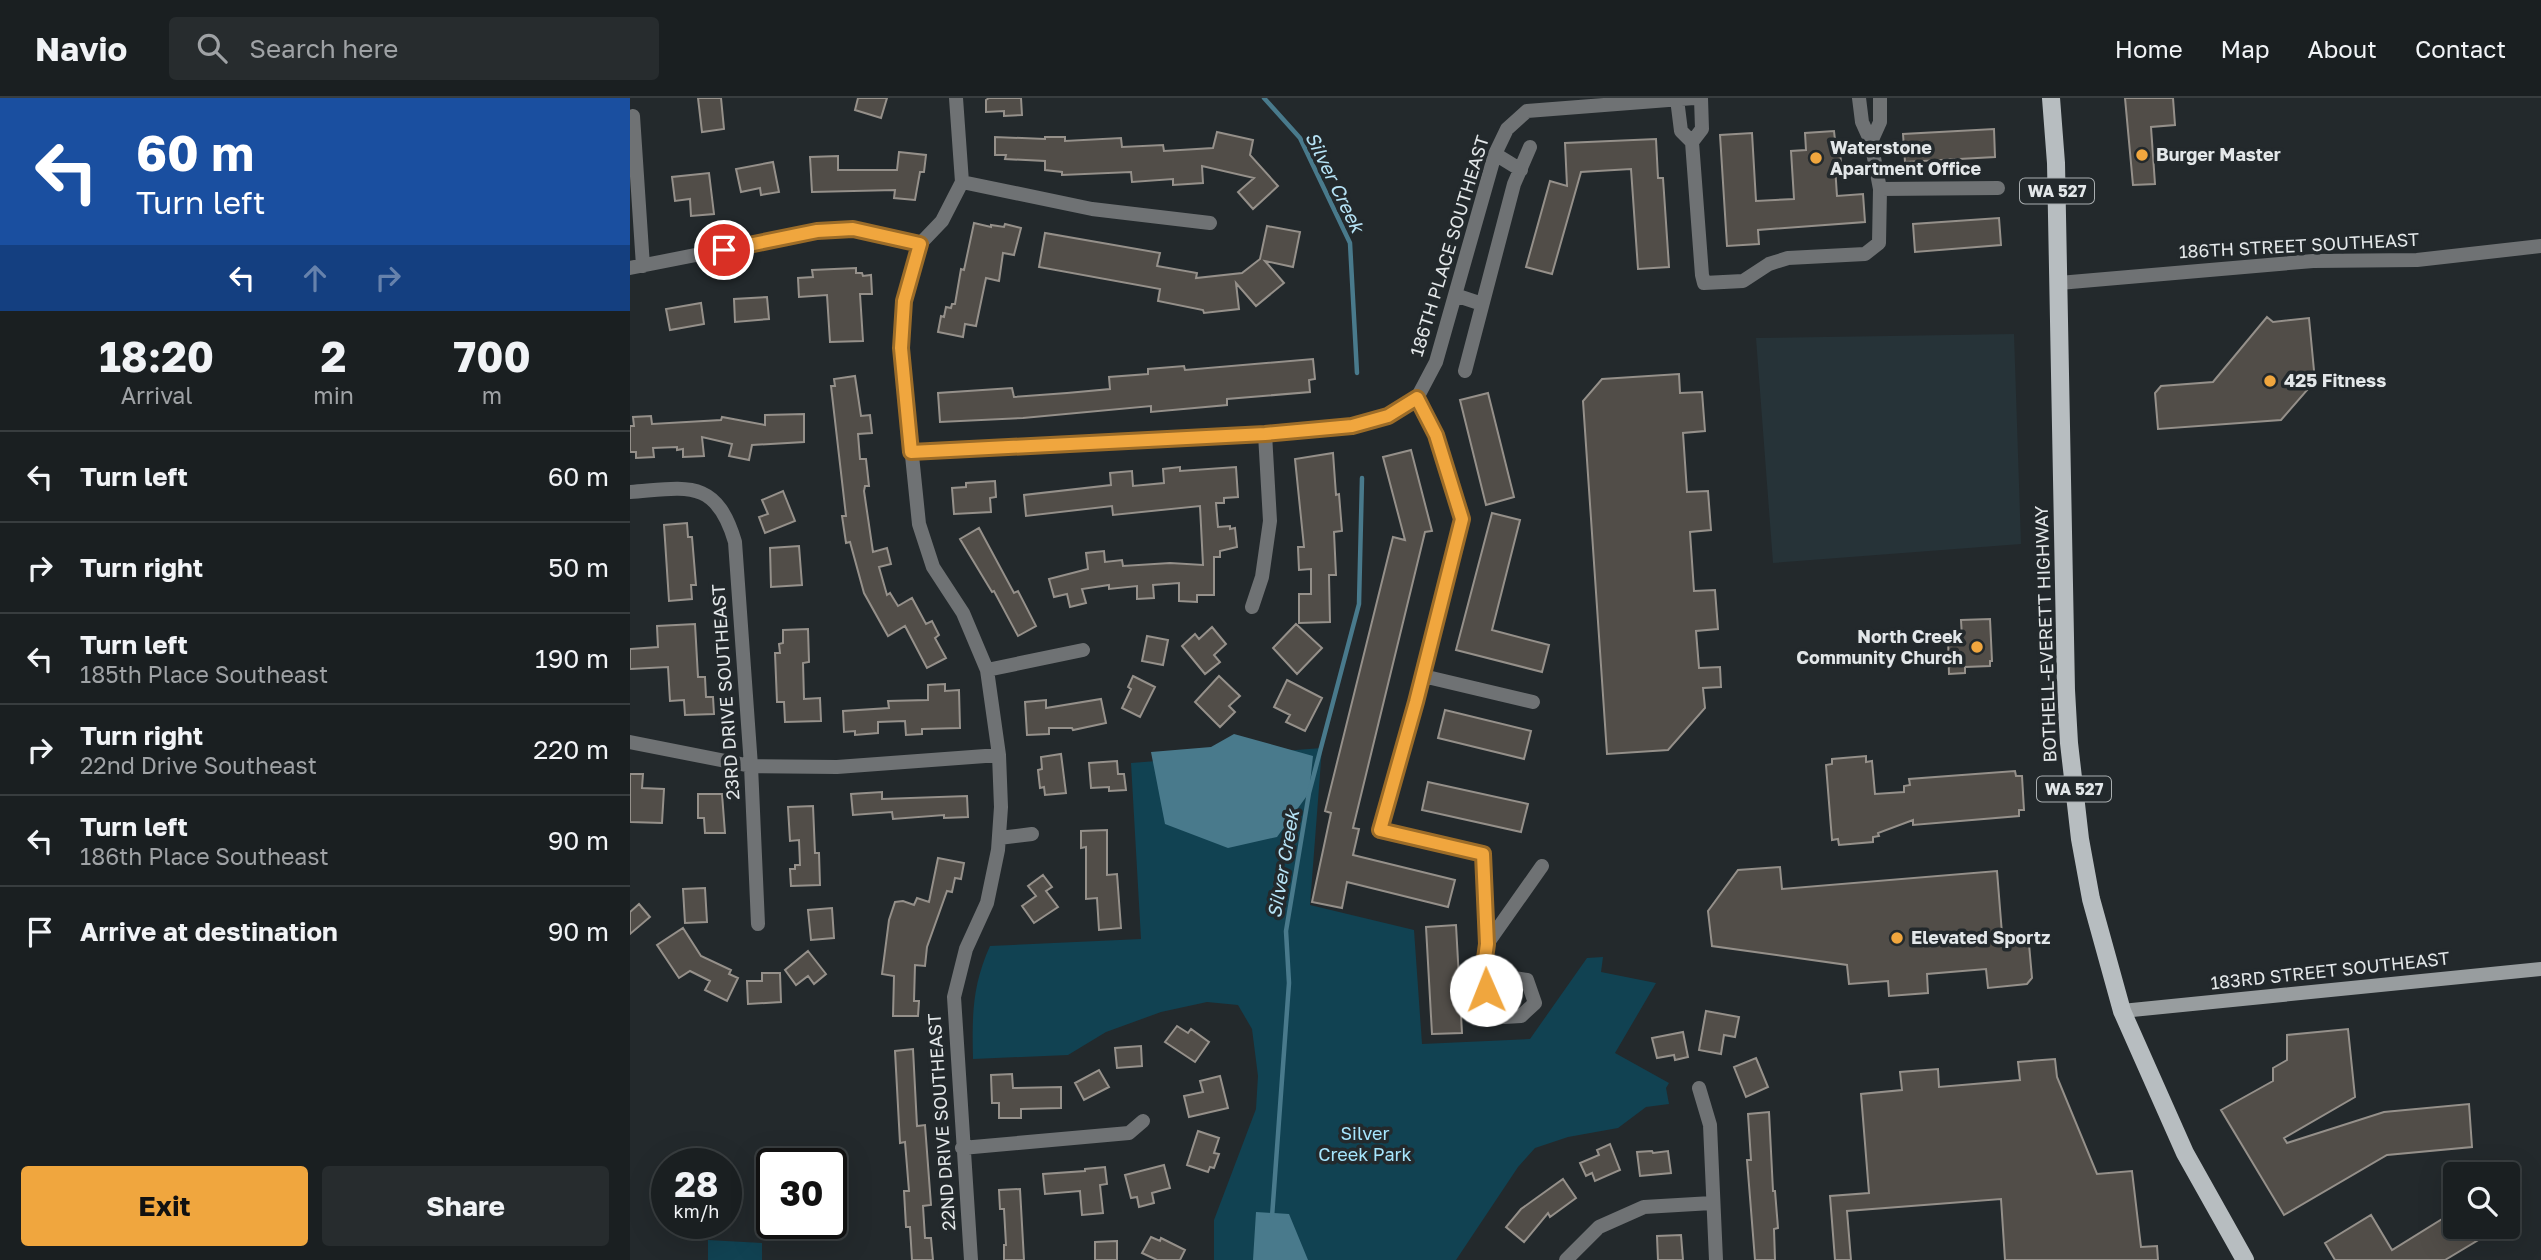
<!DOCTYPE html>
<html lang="en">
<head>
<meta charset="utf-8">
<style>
  :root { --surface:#1a1f21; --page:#272c2e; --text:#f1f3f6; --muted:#9fa2a5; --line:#383d3f; --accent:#f0a63e }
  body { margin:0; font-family:"Golos Text",sans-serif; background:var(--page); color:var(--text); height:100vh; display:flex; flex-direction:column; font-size:26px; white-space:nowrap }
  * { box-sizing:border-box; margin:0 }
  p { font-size:23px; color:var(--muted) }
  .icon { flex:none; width:38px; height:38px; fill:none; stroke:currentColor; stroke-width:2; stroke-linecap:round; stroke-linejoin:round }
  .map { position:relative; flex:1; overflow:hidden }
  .drawer { display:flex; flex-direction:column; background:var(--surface); width:630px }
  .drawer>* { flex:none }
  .hud { background:#1a4fa0; color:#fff; overflow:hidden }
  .controls { position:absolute; left:1813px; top:1064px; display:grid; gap:14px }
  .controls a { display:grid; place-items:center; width:77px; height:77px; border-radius:7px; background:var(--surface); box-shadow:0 7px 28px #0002,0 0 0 2px var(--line); font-size:35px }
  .speed { position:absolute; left:21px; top:1050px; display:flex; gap:14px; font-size:35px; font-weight:700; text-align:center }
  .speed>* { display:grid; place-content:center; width:91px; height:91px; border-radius:50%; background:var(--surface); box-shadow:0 7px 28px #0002,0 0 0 2px var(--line); line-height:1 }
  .speed small { font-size:18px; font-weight:400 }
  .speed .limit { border:4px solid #111; border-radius:10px; background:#fff; color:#111 }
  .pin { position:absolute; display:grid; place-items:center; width:60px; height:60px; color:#fff; margin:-30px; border:4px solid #fff; border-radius:50%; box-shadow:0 2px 7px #0007 }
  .me { position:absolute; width:77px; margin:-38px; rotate:359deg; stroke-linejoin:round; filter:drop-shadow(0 0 5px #0008) }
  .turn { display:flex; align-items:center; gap:24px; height:147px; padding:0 21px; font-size:32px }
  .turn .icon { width:91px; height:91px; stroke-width:2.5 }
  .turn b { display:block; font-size:49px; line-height:60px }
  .lanes { display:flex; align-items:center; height:66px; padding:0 21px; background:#0003; justify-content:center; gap:35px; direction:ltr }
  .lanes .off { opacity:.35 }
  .eta { display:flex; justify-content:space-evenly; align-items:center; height:119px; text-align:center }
  .eta b { font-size:42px; font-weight:700; line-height:49px }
  .button { display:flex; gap:14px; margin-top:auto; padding:14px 21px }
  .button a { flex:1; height:80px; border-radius:7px; background:var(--accent); color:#111; font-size:28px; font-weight:700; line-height:80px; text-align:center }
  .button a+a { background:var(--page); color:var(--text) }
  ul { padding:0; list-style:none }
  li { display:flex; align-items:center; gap:21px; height:91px; padding:0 21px; border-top:2px solid var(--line) }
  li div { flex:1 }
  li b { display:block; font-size:26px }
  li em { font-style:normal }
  header { display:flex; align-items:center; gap:42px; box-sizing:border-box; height:98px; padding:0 35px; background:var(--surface); border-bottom:2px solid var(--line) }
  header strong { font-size:33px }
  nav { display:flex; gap:38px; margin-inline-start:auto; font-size:24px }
  .search { width:490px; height:63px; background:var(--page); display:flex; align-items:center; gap:18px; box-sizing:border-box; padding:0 24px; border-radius:7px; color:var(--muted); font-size:26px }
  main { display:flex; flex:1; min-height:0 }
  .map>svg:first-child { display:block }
  .built { fill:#263338 }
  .green { fill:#114252 }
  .water { fill:#497a8c }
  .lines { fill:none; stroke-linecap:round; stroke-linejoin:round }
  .stream { stroke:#497a8c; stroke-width:4.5 }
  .building { fill:#514d48; stroke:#95908a; stroke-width:2 }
  .street { stroke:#6f7274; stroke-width:14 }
  .secondary { stroke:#989d9f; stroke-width:14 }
  .primary { stroke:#b7bdc0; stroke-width:18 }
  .route-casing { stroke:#9c6c28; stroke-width:18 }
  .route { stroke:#f0a63e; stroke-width:12 }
  .poi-dot { fill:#f0a63e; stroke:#23292c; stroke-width:2.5 }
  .labels { text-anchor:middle; stroke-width:7; stroke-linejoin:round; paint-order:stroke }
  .shield { fill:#23292c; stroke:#a9aeb0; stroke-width:2 }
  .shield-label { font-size:16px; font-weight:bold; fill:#e3e7e9 }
  .poi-label { font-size:18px; font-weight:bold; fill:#e3e7e9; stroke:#23292c; text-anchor:start }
  .street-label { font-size:18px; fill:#e3e7e9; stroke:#23292c }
  .park-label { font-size:18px; fill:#a7e6fe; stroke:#23292c }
  .water-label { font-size:19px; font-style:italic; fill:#b7e4f7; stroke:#23292c }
</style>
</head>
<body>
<header>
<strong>Navio</strong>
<div class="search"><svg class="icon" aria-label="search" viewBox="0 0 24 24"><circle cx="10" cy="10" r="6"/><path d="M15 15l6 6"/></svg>Search here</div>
<nav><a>Home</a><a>Map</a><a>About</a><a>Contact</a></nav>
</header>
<main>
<section class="drawer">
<div class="hud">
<div class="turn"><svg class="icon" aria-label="left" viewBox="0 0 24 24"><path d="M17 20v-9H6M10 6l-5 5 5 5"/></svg><div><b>60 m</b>Turn left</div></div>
<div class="lanes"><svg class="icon" aria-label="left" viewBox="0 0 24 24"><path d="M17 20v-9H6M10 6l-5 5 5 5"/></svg><svg class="icon off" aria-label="ahead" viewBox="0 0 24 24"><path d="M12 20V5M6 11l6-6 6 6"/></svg><svg class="icon off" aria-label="right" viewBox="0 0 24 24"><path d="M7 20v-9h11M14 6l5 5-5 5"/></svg></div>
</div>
<div class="eta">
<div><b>18:20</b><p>Arrival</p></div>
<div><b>2</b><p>min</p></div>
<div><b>700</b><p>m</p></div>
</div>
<ul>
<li><svg class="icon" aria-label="left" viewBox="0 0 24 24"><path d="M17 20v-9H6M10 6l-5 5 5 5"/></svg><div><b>Turn left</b></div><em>60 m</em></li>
<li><svg class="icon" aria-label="right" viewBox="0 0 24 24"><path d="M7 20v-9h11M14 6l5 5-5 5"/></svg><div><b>Turn right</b></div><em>50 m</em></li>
<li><svg class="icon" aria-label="left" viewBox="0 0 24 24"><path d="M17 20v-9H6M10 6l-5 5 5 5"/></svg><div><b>Turn left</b><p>185th Place Southeast</p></div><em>190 m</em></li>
<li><svg class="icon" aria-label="right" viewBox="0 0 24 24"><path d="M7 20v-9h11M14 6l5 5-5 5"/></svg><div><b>Turn right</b><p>22nd Drive Southeast</p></div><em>220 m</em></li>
<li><svg class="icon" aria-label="left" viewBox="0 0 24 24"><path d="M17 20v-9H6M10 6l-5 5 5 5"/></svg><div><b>Turn left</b><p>186th Place Southeast</p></div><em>90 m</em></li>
<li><svg class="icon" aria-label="arrive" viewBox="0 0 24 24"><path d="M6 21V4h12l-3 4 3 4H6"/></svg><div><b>Arrive at destination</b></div><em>90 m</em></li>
</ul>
<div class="button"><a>Exit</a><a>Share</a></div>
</section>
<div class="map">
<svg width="1911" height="1162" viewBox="0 0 1911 1162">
  <rect width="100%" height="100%" fill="#23292c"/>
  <path class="built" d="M1384,236L1391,446L1143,465L1126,240Z"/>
  <path class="green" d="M692,650L680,807L784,832L792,946L900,941L957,860L973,859L971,874L1026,885L985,955L1039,985L1036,990L1039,1006L1016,1009L988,1030L938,1039L905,1050L888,1069L826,1162H584V1122L626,1011L628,978L622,931L608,907L577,904L531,914L476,934L438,957L343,961C342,918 342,888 360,848L511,841L501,665Z
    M78,1142L132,1145V1162H78Z"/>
  <path class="water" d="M604,636L683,658L679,695L647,739L598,750L535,726L521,654L581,649Z
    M626,1114L659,1116L678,1162H623Z"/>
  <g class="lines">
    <path class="stream" d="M634,0L670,40L720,145L727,275
      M642,1119L659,885L656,833L679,695L729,506L732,380"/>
  </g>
  <path class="building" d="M68,0H91L94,31L72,34Z
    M228,0H257L251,20L225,12Z
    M359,0H391L392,17L374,18V13L356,14V2Z
    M1495,0H1543L1545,27L1521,29L1525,86L1503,87Z
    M1364,31L1365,59L1275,64L1273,36Z
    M1204,33L1205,42H1210L1211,68H1205L1207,98L1233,96L1235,124L1128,132L1129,146L1097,148L1090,37L1122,35L1126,103L1164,101L1161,53L1176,52L1175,35Z
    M587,34L623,42L620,57L648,88L623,111L608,94L624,80L572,68L573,85L543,87V81L502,84L501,74L432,77V74L415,72V63L375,61L376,57H365V39L415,41V39H435V43L491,40L492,49L533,47L534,53L583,50Z
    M1026,41L1028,80H1033L1039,169L1008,171L1001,71L951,74L922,176L896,169L920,83L937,88L935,45Z
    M269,54L296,57L294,74H290L285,102L264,100L265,92L182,94L180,59L208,58V72H267Z
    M143,64L149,94L131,97L130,90L111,94L106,71Z
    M79,75L84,116L61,118L60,101L45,103L42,79Z
    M1369,120L1371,147L1285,154L1283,126Z
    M344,125L361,129V127L374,129L375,126L391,130L384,157L373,155L369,183L356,180L346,228L335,226L333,239L308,234L311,218L314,219L316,209L321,210L322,206H325L331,171L334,172Z
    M637,128L670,134L663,169L635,163L654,185L626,208L606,185L609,211L574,215L573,212L528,203L530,191L409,169L415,135L530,155L527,168L567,175L566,180L612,175L630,161Z
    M226,170V175H232L233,178L241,177L242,196H230L233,243L200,244L197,197L169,199L168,180L183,179L182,172Z
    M137,199L139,221L105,224L104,201Z
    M71,205L74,226L40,232L36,211Z
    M1637,219L1643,224L1679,220L1685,283L1651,322L1528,331L1525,295L1531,288L1583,284Z
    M683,261L685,281L679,282L680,294L597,301V307L521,314V308L393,320L310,324L308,295L382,290L384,299L437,295L480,291L479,279L518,276V271L554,268L555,272Z
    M1049,276L1050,295L1072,294L1075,333L1053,335L1057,394L1078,393L1081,432L1060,434L1064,493L1085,492L1088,531L1066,533L1069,570L1090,569L1091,589L1073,590L1075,610L1038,652L977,656L953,303L972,281Z
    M225,278L231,318L240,317L242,335L228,336L230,361H236L239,388H235L234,393L243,454L257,450L261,466L249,469L257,497L260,495L268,508L282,500L296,526L302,523L309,537L305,540L316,560L297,570L275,528L258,538L234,495L220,444L216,445L212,418H216L201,288H205L204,281Z
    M858,295L884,399L856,407L830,302Z
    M174,316V344L122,347L119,362L99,358L102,346L72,339L74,358L53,359V351L47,352V349L23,350L24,359L6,360V354H0V328H4L3,319L21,318L22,326L91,322L92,319L135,327V317Z
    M781,352L802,433L795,434L723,730L729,731L723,757L825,782L818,809L717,784L712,810L682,804L701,715L695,713L763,439L775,442L753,359Z
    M703,355L706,397L709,396L712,433L704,434L706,477H699L700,524L669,525V496H681V471L669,472L668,449H674L665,361Z
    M550,369V373L606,369L608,399L594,400V405H586L588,429L600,428V431L605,430L607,449L590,453V459H584V497H567V504L549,503V485L523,487L524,500L507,501V488L479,491V487L452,491L456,505L440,509L437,496L424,499L419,481L458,471L456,455L474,453L475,464L492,462L493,468L540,465L573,467L570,408L483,417L482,408L396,418L394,397L481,387L480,375L502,373L503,388L534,385L533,371Z
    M365,383L366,399L360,400L361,414L324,416L322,390L336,389V385Z
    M153,393L165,423L135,435L129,419L138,416L132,402Z
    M862,415L890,422L862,532L919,547L912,574L826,552Z
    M57,425L58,439H62L66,487H61L62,501L39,503L34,427Z
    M349,430L384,495L388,493L406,528L388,538L364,493L362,494L330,441Z
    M169,448L172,487L141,489L140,450Z
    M1360,521L1362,563H1360V568L1335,569V575L1319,576L1318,540L1332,539L1331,522Z
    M65,526L68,579H75L76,599H83L84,616L55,617L54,602L40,603L38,569L0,571V551L28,549L27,528Z
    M666,526L692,550L667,576L643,550Z
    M582,529L596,546L584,557L590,564L575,576L552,548L565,536L569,541Z
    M178,531L179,564L173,565L174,601L190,600L191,623L155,624L154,604H147L145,555H150L149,546L153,545V532Z
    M517,538L538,542L533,567L512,563Z
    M503,578L525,589L510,619L492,610L501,591L498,589Z
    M589,578L610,598L599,608L605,614L590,629L565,604Z
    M657,582L692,600L675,633L656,624L660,617L644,609Z
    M315,586V593L329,592L330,630L292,631V636L276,637L275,623L248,624V635L225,637V633L214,634L213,613L259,610L258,603L298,602V587Z
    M471,601L476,625L443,632L442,630H419V636L397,637L395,604L416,602V610Z
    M815,612L901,633L894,661L808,640Z
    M431,656L436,695L415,697L414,689L410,690L408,672L412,671L411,659Z
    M1236,658V664L1242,663L1245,696L1274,694V688L1280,687L1279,681L1385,673L1386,678H1392L1394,712H1389V718L1283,727V722L1248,735L1249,738L1243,739V744L1209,747L1208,741L1202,742L1196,667L1202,666V661Z
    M487,663L488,676H494L496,692L479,693V689L461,690L459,665Z
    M0,676H13L12,690L34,691L32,725L0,724Z
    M798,684L898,706L891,734L792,712Z
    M252,694V701L337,698L338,719L314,720V717L263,721L262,714L223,717L221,696Z
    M68,696H92L95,735H75L74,720H68Z
    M183,708L185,755H189L190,787L161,788L160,771H165V767H170L169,742L160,743L158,709Z
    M477,732V777L487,776L491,830L469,832L467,800L456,801V749L451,750V733Z
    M308,760L334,765L331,781L325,780L322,794L317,793L297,849L295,868L285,867L284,903H289L288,918H263L264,878L252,876L259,822L265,804L273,803L284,807L287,800L299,804Z
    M1150,769L1152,791L1367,773L1373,848L1399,846L1402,880L1397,886L1358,890L1356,871L1297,876L1298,895L1259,898L1258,883L1219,886L1217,867L1082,848L1078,813L1108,772Z
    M413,777L422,789L416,793L428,809L404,825L392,808L406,798L398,788Z
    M75,790L77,824L55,825L53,791Z
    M9,806L20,819L0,836V814Z
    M202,810L204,840L181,842L178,812Z
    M826,827L832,935L802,936L796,829Z
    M53,830L71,858L101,872L99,876L108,880L97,903L75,892L80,883L60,873L49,880L27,847Z
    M178,853L196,876L184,886L178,878L166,887L155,872Z
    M132,875H150L151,904L118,906L117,883H132Z
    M1076,913L1109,919L1105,939L1094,937L1091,956L1069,952Z
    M547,928L558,935L561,931L579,944L565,964L535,944Z
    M1718,931L1725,999L1654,1040L1657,1045L1754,1014L1839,1006L1842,1049L1757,1057L1654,1117L1591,1012L1643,983V970L1657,962V937Z
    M1053,934L1058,959L1045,962L1044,957L1027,960L1022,940Z
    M511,948L512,968L487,970L485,950Z
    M283,951L287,1028L295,1027L301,1107L293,1108L295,1140H301L303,1162H282L280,1129H276L274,1093H279L275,1044L270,1045L265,953Z
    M1126,960L1138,989L1116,999L1104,969Z
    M1425,961L1427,979L1467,1076L1502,1073L1511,1149L1527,1148L1528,1162H1375L1371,1101L1217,1113L1221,1162H1205L1200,1098L1239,1095L1231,996L1272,992L1270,974L1308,971L1309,989L1390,982L1388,964Z
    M469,972L479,989L454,1002L445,985Z
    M382,976L383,990L431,989V1010L391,1011V1020H369V1005H362L361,977Z
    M590,978L598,1010L559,1019L554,998L573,994L570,983Z
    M1139,1014L1143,1093H1145L1148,1130L1144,1131L1145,1162H1125L1117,1062H1121L1118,1016Z
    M568,1033L589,1040L584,1055L589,1056L584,1070L580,1069L578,1074L557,1067Z
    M980,1046L990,1072L965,1083L962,1075L956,1078L950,1065L969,1057L967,1052Z
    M1022,1053L1023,1055L1038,1053L1041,1075L1010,1078L1007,1054Z
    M534,1067L540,1090L522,1095L524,1105L509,1109L507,1099L501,1100L495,1077Z
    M475,1069L477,1086L470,1087L473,1115L452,1117L450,1093L415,1096L413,1076L455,1073V1071Z
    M933,1081L946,1100L920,1119L918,1115L894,1144L876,1129L891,1111Z
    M390,1091L394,1162H374V1147H376L374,1111H370L369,1092Z
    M1825,1113V1129H1870L1815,1162H1705L1695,1145L1741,1117L1762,1152Z
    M1051,1137L1053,1162H1028L1027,1138Z
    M521,1139L530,1143L531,1140L555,1152L550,1162H527L512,1155Z
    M487,1143V1162H465V1144Z"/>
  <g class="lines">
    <path class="street" d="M326,0L332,84L312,123L290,146L274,203L271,250L289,426L303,469L333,515L357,572L369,657L371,709L368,752L357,805L336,851L324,899L341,1162
      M1047,1L1051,33L1062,44L1072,177L1074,185L1113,183L1139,166L1158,160L1235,156L1249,145L1250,91L1241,44L1232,24L1229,0
      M3,18L13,168
      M1062,44L1072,31L1071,0
      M1241,44L1250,24V0
      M865,56L891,72
      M332,84L462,111L580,125
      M1250,91L1368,90
      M0,170L187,133L223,132L290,146
      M1429,185L1683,163L1787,162L1911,148
      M825,197L852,206
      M835,273L884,86L900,49
      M787,300L806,337L832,421L786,604L750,732L853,756L857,846L853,875L859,909L874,919L891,918L905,905L897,882L853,875
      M281,354L635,336L722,328L758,318L787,300L806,264L865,56L877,31L897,13L1064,0
      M0,394C56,390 86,379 105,444L121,668L128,826
      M622,509L632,479L640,423L635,336
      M357,572L453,552
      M793,578L903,604
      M0,644L121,668L207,669L369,657
      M369,740L402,736
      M857,846L912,768
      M1069,990L1080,1027L1086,1162
      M332,1050L499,1035L513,1023
      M936,1162L969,1129L1014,1109L1082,1105"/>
    <path class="secondary" d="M1492,913L1911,871"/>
    <path class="primary" d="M1421,0L1426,65L1436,592L1439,645L1450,741L1461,801L1492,913L1555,1055L1615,1162"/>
  </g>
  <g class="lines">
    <defs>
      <path id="route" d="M94,152L187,133L223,131L290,146L274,203L271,250L281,354L635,336L722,328L758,318L787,300L806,337L832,421L786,604L750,732L853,756L857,846L853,875L856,892"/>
    </defs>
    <use href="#route" class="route-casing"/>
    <use href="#route" class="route"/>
  </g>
  <g class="poi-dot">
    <circle cx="1512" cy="57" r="7"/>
    <circle cx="1186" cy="60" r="7"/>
    <circle cx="1640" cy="283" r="7"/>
    <circle cx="1347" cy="549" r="7"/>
    <circle cx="1267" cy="840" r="7"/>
  </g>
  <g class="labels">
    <g class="shield">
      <rect x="1390" y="80.5" width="74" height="25" rx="5"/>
      <rect x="1407" y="678.5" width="74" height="25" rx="5"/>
    </g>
    <g class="shield-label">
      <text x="1427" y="99">WA 527</text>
      <text x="1444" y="697">WA 527</text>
    </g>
    <g class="poi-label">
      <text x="1200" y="56">Waterstone<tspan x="1200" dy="21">Apartment Office</tspan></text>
      <text x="1526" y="63">Burger Master</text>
      <text x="1654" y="289">425 Fitness</text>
      <text x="1333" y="545" text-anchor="end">North Creek<tspan x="1333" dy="21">Community Church</tspan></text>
      <text x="1281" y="846">Elevated Sportz</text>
    </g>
    <g class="street-label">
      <text transform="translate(820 148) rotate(-73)" y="6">186TH PLACE SOUTHEAST</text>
      <text transform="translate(1669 148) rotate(-3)" y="6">186TH STREET SOUTHEAST</text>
      <text transform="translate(1416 536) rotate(-92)" y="6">BOTHELL-EVERETT HIGHWAY</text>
      <text transform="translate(96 594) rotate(-94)" y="6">23RD DRIVE SOUTHEAST</text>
      <text transform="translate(1700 873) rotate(-6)" y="6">183RD STREET SOUTHEAST</text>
      <text transform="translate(312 1024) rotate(-94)" y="6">22ND DRIVE SOUTHEAST</text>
    </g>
    <g class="park-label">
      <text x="735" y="1042">Silver<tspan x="735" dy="21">Creek Park</tspan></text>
    </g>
    <g class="water-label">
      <text transform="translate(705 84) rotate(64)" y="7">Silver Creek</text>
      <text transform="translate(653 766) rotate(-80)" y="7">Silver Creek</text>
    </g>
  </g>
</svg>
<div class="controls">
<a><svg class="icon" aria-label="search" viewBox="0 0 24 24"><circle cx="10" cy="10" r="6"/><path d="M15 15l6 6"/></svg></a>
</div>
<div class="speed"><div>28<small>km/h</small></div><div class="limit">30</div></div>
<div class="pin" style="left:94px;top:152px;background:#d93025"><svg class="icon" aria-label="arrive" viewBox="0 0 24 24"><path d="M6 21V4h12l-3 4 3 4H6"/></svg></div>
<svg class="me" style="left:856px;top:892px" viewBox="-20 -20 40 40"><circle r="19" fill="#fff"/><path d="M0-13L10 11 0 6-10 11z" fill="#f0a63e"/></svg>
</div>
</main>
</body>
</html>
